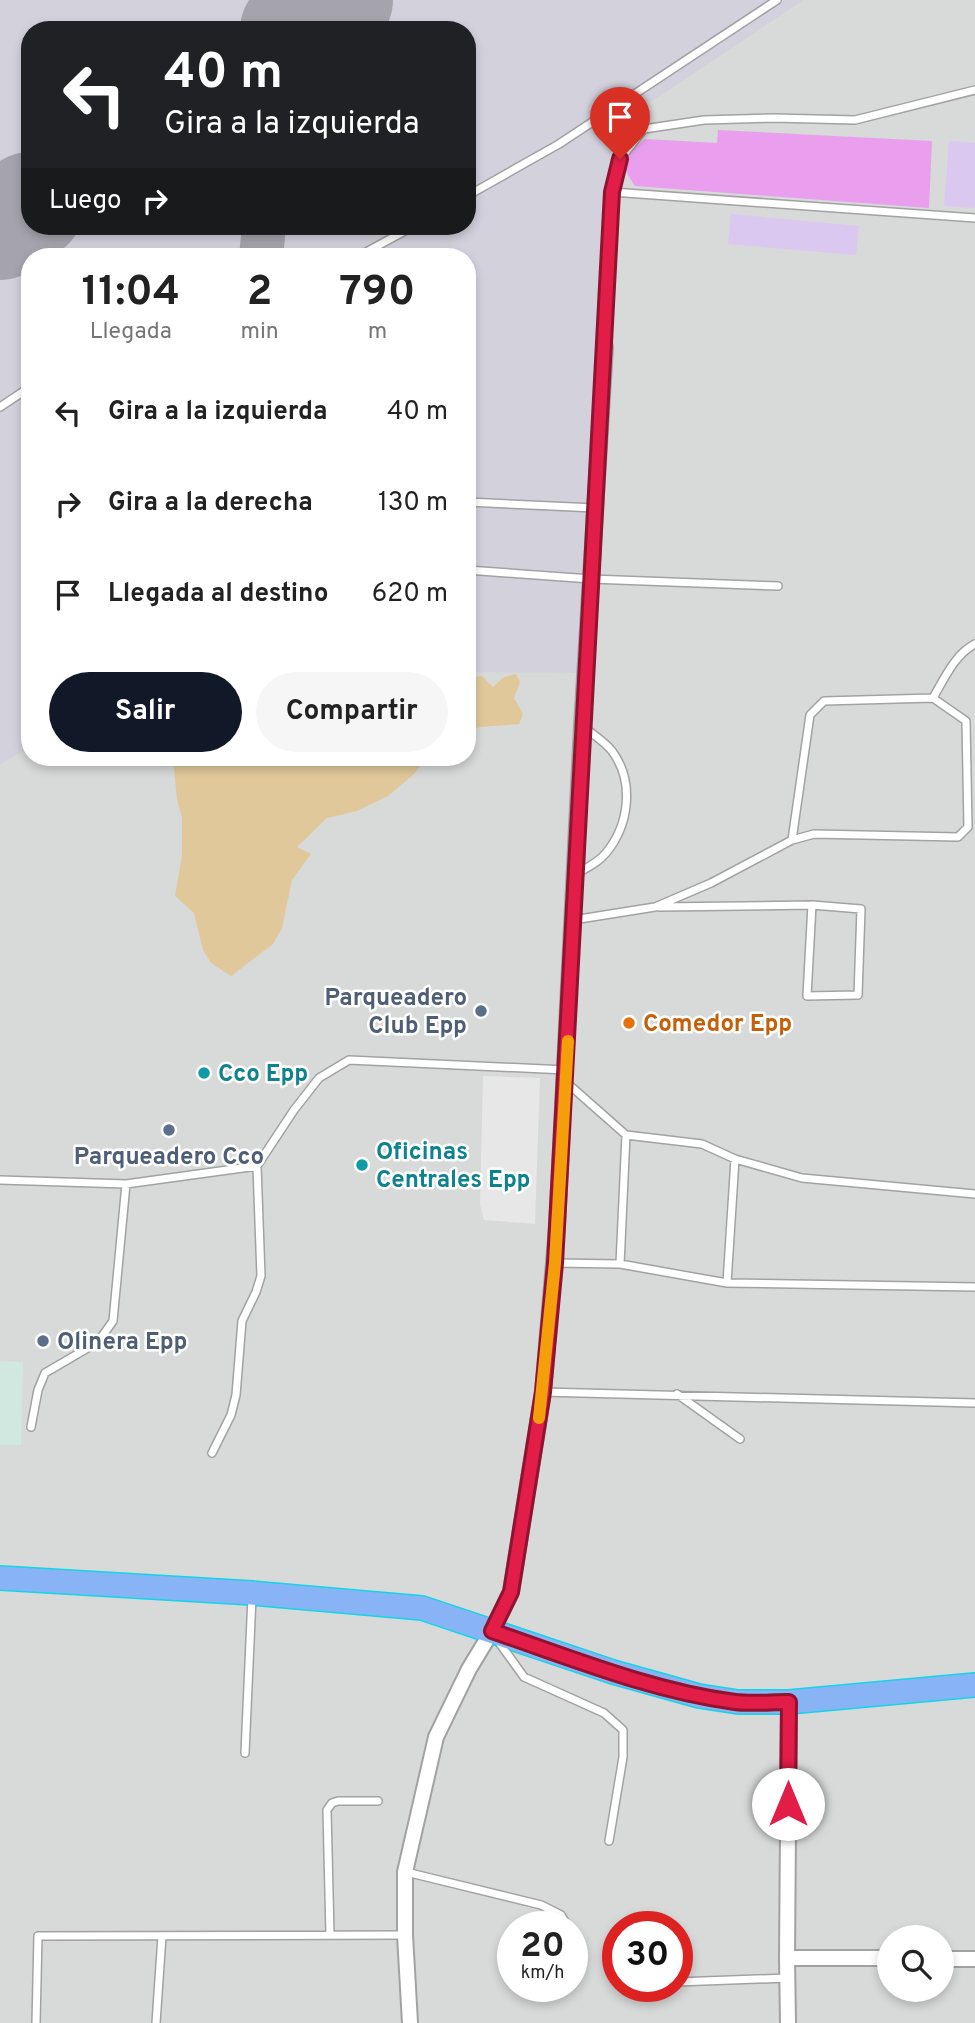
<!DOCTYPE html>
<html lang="es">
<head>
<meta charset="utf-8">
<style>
  :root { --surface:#fff; --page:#f6f6f6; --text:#222; --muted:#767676; --accent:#111827 }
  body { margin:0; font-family:Overpass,sans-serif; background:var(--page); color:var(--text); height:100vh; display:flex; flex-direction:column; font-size:26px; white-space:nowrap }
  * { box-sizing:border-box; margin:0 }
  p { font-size:23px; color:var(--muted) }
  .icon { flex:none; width:38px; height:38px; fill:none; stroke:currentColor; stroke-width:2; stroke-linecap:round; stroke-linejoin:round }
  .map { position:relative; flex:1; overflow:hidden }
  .drawer { position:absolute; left:21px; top:248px; width:455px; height:518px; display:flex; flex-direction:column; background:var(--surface); border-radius:28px; box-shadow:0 4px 10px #0003 }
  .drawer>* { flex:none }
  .top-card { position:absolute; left:21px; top:21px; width:455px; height:214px; border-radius:28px; box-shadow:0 4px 10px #0003; background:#202124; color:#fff; overflow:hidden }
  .fabs { position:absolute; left:877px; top:1925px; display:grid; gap:14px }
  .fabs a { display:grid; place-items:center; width:77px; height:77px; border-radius:50%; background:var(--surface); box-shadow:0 4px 10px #0003; font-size:35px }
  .speed { position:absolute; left:497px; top:1911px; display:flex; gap:14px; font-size:35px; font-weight:700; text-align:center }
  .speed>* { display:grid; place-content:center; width:91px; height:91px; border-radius:50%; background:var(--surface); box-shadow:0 4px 10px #0003; line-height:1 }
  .speed small { font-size:18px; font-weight:400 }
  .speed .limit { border:10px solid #d22; background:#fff; color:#111 }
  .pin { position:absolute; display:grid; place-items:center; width:60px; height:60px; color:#fff; margin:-72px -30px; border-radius:50% 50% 50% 0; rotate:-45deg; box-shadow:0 0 7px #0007 }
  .pin .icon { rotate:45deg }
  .me { position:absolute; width:77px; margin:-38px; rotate:0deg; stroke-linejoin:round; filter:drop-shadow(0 0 5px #0008) }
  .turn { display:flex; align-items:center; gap:24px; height:147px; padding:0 28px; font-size:32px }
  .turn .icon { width:91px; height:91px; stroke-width:2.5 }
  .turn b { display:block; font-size:49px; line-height:60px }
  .then { display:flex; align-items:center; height:66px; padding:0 28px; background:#0003; gap:14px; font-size:26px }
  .eta { display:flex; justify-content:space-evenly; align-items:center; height:119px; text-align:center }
  .eta b { font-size:42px; font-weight:700; line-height:49px }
  .cta { display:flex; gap:14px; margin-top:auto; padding:14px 28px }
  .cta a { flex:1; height:80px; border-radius:42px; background:var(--accent); color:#fff; font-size:28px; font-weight:700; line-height:80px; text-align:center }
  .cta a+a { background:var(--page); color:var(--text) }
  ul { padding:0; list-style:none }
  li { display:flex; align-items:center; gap:21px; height:91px; padding:0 28px }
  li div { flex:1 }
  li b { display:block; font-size:26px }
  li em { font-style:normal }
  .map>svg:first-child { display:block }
  .residential { fill:#d8d9d9; fill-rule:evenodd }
  .industrial { fill:#d0e8df }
  .airport { fill:#d3d1dc; fill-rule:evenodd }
  .farmland { fill:#dbc8f0 }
  .grass { fill:#e99fee }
  .parking { fill:#e7e7e7 }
  .water { fill:#e1c89b }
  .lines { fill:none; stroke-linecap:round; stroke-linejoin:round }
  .taxiway { stroke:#a5a4ac; stroke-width:44 }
  .runway { stroke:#a5a4ac; stroke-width:108 }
  .service-casing { stroke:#a2a2a2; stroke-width:10 }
  .minor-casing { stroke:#a2a2a2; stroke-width:18 }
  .trunk-casing { stroke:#13d5e6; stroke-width:26 }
  .service { stroke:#fff; stroke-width:7 }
  .minor { stroke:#fff; stroke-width:14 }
  .trunk { stroke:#88b4f6; stroke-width:23 }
  .route-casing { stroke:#92132f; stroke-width:18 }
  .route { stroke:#e11d48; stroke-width:12 }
  .slow { stroke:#f59e0b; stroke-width:12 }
  .service-dot { fill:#5c6f8a; stroke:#fff; stroke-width:2.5 }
  .food-dot { fill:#e8710a; stroke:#fff; stroke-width:2.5 }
  .culture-dot { fill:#0f9aa8; stroke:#fff; stroke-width:2.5 }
  .labels { text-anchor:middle; stroke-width:5; stroke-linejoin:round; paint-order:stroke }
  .service-label { font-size:24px; font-weight:bold; fill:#4e5e75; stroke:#fff; text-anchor:end }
  .food-label { font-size:24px; font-weight:bold; fill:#c56008; stroke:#fff; text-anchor:start }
  .culture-label { font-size:24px; font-weight:bold; fill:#0d838f; stroke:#fff; text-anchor:start }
</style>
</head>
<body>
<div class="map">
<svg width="975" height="2023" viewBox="0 0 975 2023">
  <rect width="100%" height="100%" fill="#e1dfee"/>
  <path class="residential" d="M0,0H975V2023H0ZM30,30H467V226H30ZM30,257H467V758H30ZM513,1927H572V1986H513ZM618,1927H677V1986H618ZM889,1937H942V1990H889Z"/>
  <path class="industrial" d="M0,1361L23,1362L21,1445H0Z"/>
  <path class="airport" d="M0,0H803L612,128L590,673L467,672V257H30V748L0,764ZM30,30H467V226H30Z"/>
  <path class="farmland" d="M949,141L975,143V208L944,206Z
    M731,214L859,226L856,255L728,244Z"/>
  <path class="grass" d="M718,130L932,141L929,208L635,186C618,163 625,155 645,139L717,143Z"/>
  <path class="parking" d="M483,1076L540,1078L535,1224L484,1220L480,1205Z"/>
  <path class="water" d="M516,674L520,682L514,698L523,714L519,724L480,727L467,732V696L472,689L469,678L482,676L493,687L504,677Z
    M173,758H427L413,775L388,796L357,811L327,818L297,847L311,854L292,880L282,928L273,944L231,976L211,963L203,950L194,913L175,896L182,856V818L177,799Z"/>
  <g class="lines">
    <path class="taxiway" d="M261,257L264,226"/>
    <path class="runway" d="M294,30L339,0
      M0,226L30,206"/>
    <defs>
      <path id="service" d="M612,192L975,218
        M467,196L559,144L777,0
        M357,257L414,226
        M605,347L612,192L620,159L644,129L704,120L774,118L855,120L975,90
        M0,407L30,387
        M467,502L595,508
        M467,570L591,579L778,586
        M933,698C944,679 955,654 975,644
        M574,875C586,868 598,863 606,853C629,825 635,782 612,751C605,742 592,734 583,726
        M659,907L812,905L861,909L858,995L807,996L812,905
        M573,920L655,907L711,883L792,840L814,834L958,837L968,827L966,721L933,698L824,701L810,715L792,840
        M566,1082L626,1135L702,1144L735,1159L802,1178L975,1194
        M0,1180L126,1184L257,1166L294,1110L319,1078L349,1060L566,1070
        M555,1263L620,1264L727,1283L975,1287
        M620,1264L626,1135
        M727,1283L735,1159
        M543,1392L975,1403
        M677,1394L740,1439
        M31,1427L38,1390L45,1373L98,1342L113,1321L126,1184
        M212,1453L231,1415L236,1395L242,1321L256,1292L261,1276L257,1166
        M498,1641L524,1677L604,1713L623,1730V1757L609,1841
        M245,1753L252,1597
        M406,1872L541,1905L561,1915L568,1927
        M572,1933L579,1960
        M330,1935L327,1810L332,1803L338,1801H378
        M677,1982L787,1978
        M36,2023L38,1936L405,1935
        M156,2023L162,1936"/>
      <path id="minor" d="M789,1702L787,1958H889
        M787,1958L788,2023
        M942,1959H975
        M410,2023L405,1935V1872L436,1737L469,1669L492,1631L511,1592L543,1392L557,1227L582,726L605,347"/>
      <path id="trunk" d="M0,1578L252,1593L422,1608L613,1672L699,1696L738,1702H789L975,1685"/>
    </defs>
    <use href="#service" class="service-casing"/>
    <use href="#minor" class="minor-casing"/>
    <use href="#trunk" class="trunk-casing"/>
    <use href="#service" class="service"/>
    <use href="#minor" class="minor"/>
    <use href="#trunk" class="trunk"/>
  </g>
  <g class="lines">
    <defs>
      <path id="route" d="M620,159L612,192L555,1263L543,1392L511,1592L492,1631C571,1658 652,1691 735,1702C752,1704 771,1702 789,1702L788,1804"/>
    </defs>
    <use href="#route" class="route-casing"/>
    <use href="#route" class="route"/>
    <path class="slow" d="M539,1418L555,1263L568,1041"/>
  </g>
  <g class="service-dot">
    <circle cx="481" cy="1011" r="7"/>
    <circle cx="169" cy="1130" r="7"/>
    <circle cx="43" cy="1341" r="7"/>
  </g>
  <circle class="food-dot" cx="629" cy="1023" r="7"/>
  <g class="culture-dot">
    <circle cx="204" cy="1073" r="7"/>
    <circle cx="362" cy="1165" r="7"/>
  </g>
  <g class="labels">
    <g class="service-label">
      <text x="467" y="1005">Parqueadero<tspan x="467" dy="28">Club Epp</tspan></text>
      <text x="169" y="1164" text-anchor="middle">Parqueadero Cco</text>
      <text x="57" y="1349" text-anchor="start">Olinera Epp</text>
    </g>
    <g class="food-label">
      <text x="643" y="1031">Comedor Epp</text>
    </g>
    <g class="culture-label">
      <text x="218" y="1081">Cco Epp</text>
      <text x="376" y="1159">Oficinas<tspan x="376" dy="28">Centrales Epp</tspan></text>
    </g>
  </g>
</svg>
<div class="fabs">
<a><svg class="icon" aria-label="search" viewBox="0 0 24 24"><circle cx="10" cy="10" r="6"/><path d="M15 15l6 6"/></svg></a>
</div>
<div class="speed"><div>20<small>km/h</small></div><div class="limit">30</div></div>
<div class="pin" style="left:620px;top:159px;background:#d93025"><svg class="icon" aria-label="arrive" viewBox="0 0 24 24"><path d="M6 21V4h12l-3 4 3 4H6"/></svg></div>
<svg class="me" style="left:788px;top:1804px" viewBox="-20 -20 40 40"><circle r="19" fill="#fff"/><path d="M0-13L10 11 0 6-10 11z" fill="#e11d48"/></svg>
<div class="top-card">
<div class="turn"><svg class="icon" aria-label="left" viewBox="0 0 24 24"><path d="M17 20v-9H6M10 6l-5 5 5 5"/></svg><div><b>40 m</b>Gira a la izquierda</div></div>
<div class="then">Luego<svg class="icon" aria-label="right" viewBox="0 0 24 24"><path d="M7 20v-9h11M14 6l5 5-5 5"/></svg></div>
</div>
<section class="drawer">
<div class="eta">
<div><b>11:04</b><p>Llegada</p></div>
<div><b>2</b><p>min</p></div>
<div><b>790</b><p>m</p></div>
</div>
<ul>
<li><svg class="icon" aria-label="left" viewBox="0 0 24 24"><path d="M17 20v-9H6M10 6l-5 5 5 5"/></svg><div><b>Gira a la izquierda</b></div><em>40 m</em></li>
<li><svg class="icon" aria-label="right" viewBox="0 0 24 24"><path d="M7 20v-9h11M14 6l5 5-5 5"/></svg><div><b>Gira a la derecha</b></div><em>130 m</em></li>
<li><svg class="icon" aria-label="arrive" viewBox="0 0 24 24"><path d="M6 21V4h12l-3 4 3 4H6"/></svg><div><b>Llegada al destino</b></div><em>620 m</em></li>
</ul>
<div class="cta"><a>Salir</a><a>Compartir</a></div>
</section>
</div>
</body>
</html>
